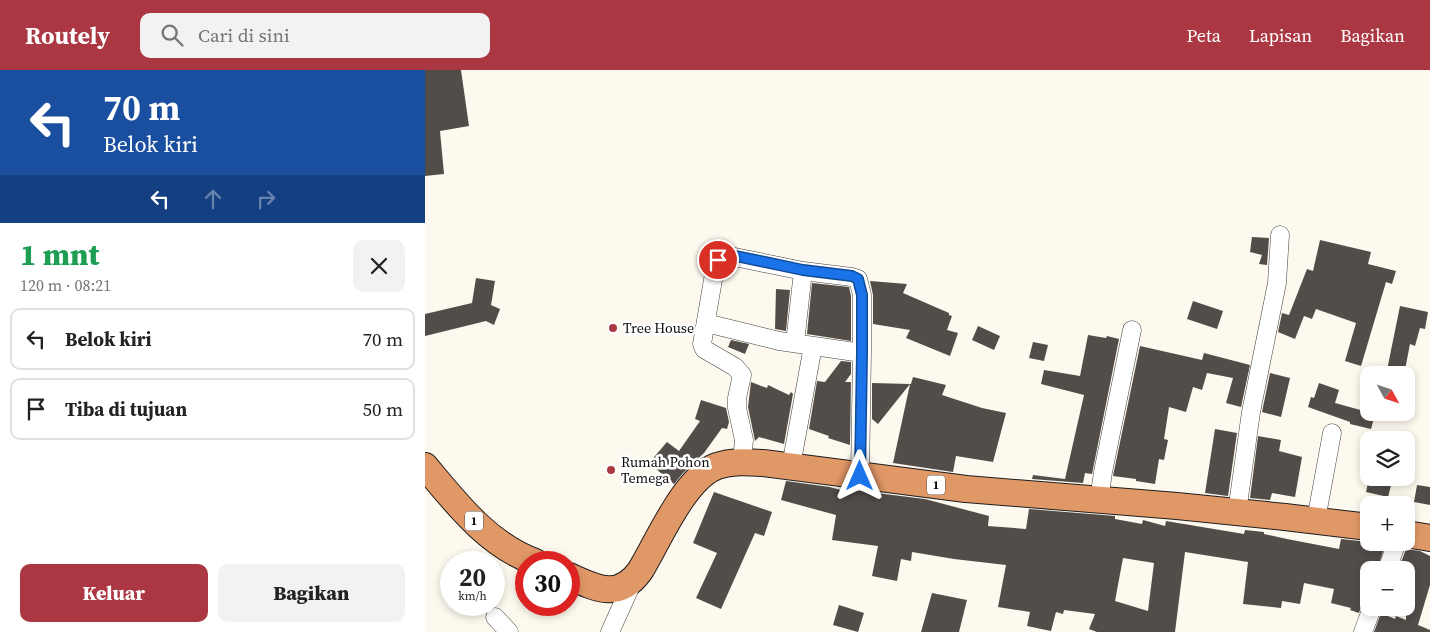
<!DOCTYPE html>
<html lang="id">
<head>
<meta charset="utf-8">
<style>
  :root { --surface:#fff; --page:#f2f2f2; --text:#222; --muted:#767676; --line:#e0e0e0; --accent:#aa3742 }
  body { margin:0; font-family:"Source Serif 4",serif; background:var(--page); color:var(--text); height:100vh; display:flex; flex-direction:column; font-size:19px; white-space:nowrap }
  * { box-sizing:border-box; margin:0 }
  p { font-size:16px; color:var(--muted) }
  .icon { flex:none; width:28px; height:28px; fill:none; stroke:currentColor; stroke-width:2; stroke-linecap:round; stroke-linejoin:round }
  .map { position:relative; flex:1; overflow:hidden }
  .details { display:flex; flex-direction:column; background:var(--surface); width:425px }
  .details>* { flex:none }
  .banner { background:#1a4fa0; color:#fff; overflow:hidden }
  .needle { width:32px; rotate:130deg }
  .fabs { position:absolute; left:935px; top:296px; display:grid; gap:10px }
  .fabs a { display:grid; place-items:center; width:55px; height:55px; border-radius:10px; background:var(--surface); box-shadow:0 2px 8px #0003; font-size:25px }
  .speed { position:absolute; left:15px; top:481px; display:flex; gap:10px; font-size:25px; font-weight:700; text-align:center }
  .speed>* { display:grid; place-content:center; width:65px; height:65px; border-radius:50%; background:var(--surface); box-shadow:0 2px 8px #0003; line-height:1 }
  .speed small { font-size:12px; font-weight:400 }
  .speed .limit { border:8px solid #d22; background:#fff; color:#111 }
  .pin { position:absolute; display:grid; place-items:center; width:42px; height:42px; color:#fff; margin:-21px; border:2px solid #fff; border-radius:50%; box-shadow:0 1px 5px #0007 }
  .me { position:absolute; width:55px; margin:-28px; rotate:0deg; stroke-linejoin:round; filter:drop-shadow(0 0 4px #0008) }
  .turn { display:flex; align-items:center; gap:18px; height:105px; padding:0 20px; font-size:22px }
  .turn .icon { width:65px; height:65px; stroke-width:2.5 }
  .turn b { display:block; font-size:35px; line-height:42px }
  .lanes { display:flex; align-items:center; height:48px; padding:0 20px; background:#0003; justify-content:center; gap:25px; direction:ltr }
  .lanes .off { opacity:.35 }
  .round { display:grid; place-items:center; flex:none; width:52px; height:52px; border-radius:10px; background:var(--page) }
  .summary { display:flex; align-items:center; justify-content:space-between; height:85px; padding:0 20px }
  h1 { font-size:30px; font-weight:800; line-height:38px; color:#1e9e55 }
  .primary-button { display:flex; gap:10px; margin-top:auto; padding:10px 20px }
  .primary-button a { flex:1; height:58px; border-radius:10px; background:var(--accent); color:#fff; font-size:20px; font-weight:800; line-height:58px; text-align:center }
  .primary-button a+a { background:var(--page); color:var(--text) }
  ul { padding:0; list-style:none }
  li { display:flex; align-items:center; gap:15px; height:62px; margin:0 10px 8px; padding:0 10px; border:2px solid var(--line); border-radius:10px }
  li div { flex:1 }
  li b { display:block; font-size:19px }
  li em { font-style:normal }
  header { display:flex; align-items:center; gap:30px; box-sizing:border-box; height:70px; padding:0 25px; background:var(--accent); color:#fff }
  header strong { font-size:24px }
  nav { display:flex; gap:28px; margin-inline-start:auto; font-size:18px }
  .search { width:350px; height:45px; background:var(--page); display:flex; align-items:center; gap:12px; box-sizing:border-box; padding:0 18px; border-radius:10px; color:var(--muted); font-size:19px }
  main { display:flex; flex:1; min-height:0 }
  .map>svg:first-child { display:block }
  .building { fill:#534d4a; fill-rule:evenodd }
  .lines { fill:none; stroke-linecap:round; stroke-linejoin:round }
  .minor-casing { stroke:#3f3f3f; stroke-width:19 }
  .highway-casing { stroke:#1d1d1d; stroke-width:28 }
  .minor { stroke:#fff; stroke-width:18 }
  .highway { stroke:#e19867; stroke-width:26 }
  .route-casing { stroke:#114b97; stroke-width:12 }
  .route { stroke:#1a73e8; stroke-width:9 }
  .poi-dot { fill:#aa3742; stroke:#fff; stroke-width:2 }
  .labels { text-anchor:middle; stroke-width:5; stroke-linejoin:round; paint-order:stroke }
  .shield { fill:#fff; stroke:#555; stroke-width:1 }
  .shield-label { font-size:12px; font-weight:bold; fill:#0c0c0c }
  .poi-label { font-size:14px; fill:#0c0c0c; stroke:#fff; text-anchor:start }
</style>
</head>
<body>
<header>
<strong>Routely</strong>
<div class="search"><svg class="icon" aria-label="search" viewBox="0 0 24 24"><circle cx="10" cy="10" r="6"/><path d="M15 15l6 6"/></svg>Cari di sini</div>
<nav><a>Peta</a><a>Lapisan</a><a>Bagikan</a></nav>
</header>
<main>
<section class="details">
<div class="banner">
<div class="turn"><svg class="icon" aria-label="left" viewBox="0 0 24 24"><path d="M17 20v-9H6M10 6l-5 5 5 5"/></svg><div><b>70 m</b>Belok kiri</div></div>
<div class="lanes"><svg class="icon" aria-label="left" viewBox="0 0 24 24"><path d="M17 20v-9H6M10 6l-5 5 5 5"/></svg><svg class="icon off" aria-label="ahead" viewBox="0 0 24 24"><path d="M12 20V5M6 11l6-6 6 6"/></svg><svg class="icon off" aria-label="right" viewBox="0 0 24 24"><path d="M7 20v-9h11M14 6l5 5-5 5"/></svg></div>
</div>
<div class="summary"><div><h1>1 mnt</h1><p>120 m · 08:21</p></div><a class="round"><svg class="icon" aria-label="close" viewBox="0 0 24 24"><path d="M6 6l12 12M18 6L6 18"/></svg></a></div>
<ul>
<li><svg class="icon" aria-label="left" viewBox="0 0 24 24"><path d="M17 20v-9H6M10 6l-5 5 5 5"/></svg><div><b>Belok kiri</b></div><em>70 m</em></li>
<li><svg class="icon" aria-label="arrive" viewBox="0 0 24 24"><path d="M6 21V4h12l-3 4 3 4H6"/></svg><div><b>Tiba di tujuan</b></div><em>50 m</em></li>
</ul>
<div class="primary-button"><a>Keluar</a><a>Bagikan</a></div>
</section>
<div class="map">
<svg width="1005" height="562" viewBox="0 0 1005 562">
  <rect width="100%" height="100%" fill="#fdf9ee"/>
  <path class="building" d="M0,0H36L44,56L15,61L19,104L0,106Z
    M827,167L844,168L842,195L834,194L837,185L825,182Z
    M895,170L946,182L943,194L971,201L967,214L961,212L936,296L920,291L931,253L891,239L887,249L879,246L870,269L853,262L857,243L864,245L882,199L888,201Z
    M51,208L70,211L66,235L75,239L69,255L61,251L0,266V244L47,233Z
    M445,211L482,214L478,223L524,243V245L527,246L522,260L533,263L525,286L481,268L485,260L448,254V225Z
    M387,213L424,217L426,226V271L382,264Z
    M351,219L365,220L361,261L350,259Z
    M768,231L798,241L792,259L762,249Z
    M975,236L1003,242L1000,259L995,258L990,276L985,274L979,305H961Z
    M553,256L575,266L569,280L547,270Z
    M663,265L681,268L682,266L694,269L667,404L660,403L658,413L607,409L608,405L640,409L659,325L616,314L619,300L655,306Z
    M306,270L324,274L320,284L303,277Z
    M608,272L623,275L619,291L604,288Z
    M715,276L777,290L779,283L825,295L816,337L801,333L808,308L782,303L777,320L768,317L761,342L744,337L739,369L743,370L739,390L734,389L730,414L711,411V409L688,406Z
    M416,291L426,292V304L420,312H426L425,375L403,368L404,366L384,359L392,311L400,312Z
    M845,303L865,308L856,347L837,342Z
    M488,307L521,315L517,325L557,338L581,343L568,392L531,386L528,402L468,393L485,314H486Z
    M326,312L342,318L343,315L364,325L366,322L368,324L359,374L334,367L330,371L323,337Z
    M447,313L485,314L453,354L447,349Z
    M894,313L914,320L910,333L950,344L946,359L925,354V352L883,337L886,327L889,328Z
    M276,330L301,338L304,352L302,359L297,358L279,383L258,403L249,414L224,393L242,372L254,381L275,351L270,349Z
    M790,359L812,363L803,426L780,423Z
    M833,366L856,370L854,381L877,387L870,427L847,423L845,430L825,428Z
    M944,408H968L963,427L941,422Z
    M361,411L405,417L419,421V419L500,429L564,446L563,456L601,459L604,439L690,446V449L717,454L718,450L740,456L741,451L819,464L820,460L839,462V464L862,469L914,479L916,469L944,472H961L952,500H944V528L937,534L934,543L925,540L926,538L906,533L909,519L879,513L875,534L857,531L856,538L818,534L823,492L760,482L750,562H672L664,559L670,544L639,540L638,544L631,542L626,561L602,556L605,542L573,537L581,495L529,489L487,482L486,491L476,489L472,511L447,506L453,476L407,470L411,445L356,430ZM698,488L729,493L723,541L690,531Z
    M992,415L1005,417V435L989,432Z
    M289,422L347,442L339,466L330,463L296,539L271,528L292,483L268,473Z
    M981,479L995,481L1005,486V515L993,555L1005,560V562H949L956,543L970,549L971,546L981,550V500L974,498Z
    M507,523L542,530L534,562H496Z
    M414,535L439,543L433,562L408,555Z"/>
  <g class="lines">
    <defs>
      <path id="minor" d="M281,253L354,271L437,283
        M370,273L378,201
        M317,391L319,370L312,338V328L317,305L310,297L279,279L277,274L290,198L296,185H300L378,201L427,207L433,209L437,225V283L435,406
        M366,396L388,276
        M674,431L678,402L707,260
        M812,442L826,342L852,213L855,165
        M891,450L907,363
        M962,500L972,472
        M70,547L84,562
        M185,562L208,511
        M938,562L947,538"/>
      <path id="highway" d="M0,396C31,433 63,475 110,492
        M981,464L1005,468
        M144,506C172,519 194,530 215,501C233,472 259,408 292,396C307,391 322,392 338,393L541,419L752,436L860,447L944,457"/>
    </defs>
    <use href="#minor" class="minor-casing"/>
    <use href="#highway" class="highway-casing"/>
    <use href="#minor" class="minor"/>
    <use href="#highway" class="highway"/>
  </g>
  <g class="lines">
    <defs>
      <path id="route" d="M293,190L296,185H306L378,200L427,206L433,209L437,225V283L435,406"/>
    </defs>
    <use href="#route" class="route-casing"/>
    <use href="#route" class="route"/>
  </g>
  <g class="poi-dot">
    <circle cx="188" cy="258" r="5"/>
    <circle cx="186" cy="400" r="5"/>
  </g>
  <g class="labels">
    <g class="shield">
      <rect x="502" y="405.5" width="18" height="19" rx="4"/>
      <rect x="40" y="441.5" width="18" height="19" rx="4"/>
    </g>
    <g class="shield-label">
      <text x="511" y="419">1</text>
      <text x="49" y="455">1</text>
    </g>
    <g class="poi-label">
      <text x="198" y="263">Tree House</text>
      <text x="196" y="397">Rumah Pohon<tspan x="196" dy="16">Temega</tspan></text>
    </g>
  </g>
</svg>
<div class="fabs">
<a><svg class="needle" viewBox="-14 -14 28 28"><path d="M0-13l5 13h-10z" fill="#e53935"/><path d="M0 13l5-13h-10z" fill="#767676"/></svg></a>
<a><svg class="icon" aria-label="layers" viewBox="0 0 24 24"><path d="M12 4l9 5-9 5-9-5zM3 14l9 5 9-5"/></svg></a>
<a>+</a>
<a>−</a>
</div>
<div class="speed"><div>20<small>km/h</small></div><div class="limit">30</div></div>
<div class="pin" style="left:293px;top:190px;background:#d93025"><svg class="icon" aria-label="arrive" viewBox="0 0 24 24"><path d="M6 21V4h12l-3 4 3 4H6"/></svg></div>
<svg class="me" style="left:435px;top:406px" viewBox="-20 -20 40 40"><path d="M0-17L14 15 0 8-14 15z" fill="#1a73e8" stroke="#fff" stroke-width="4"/></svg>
</div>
</main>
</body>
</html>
